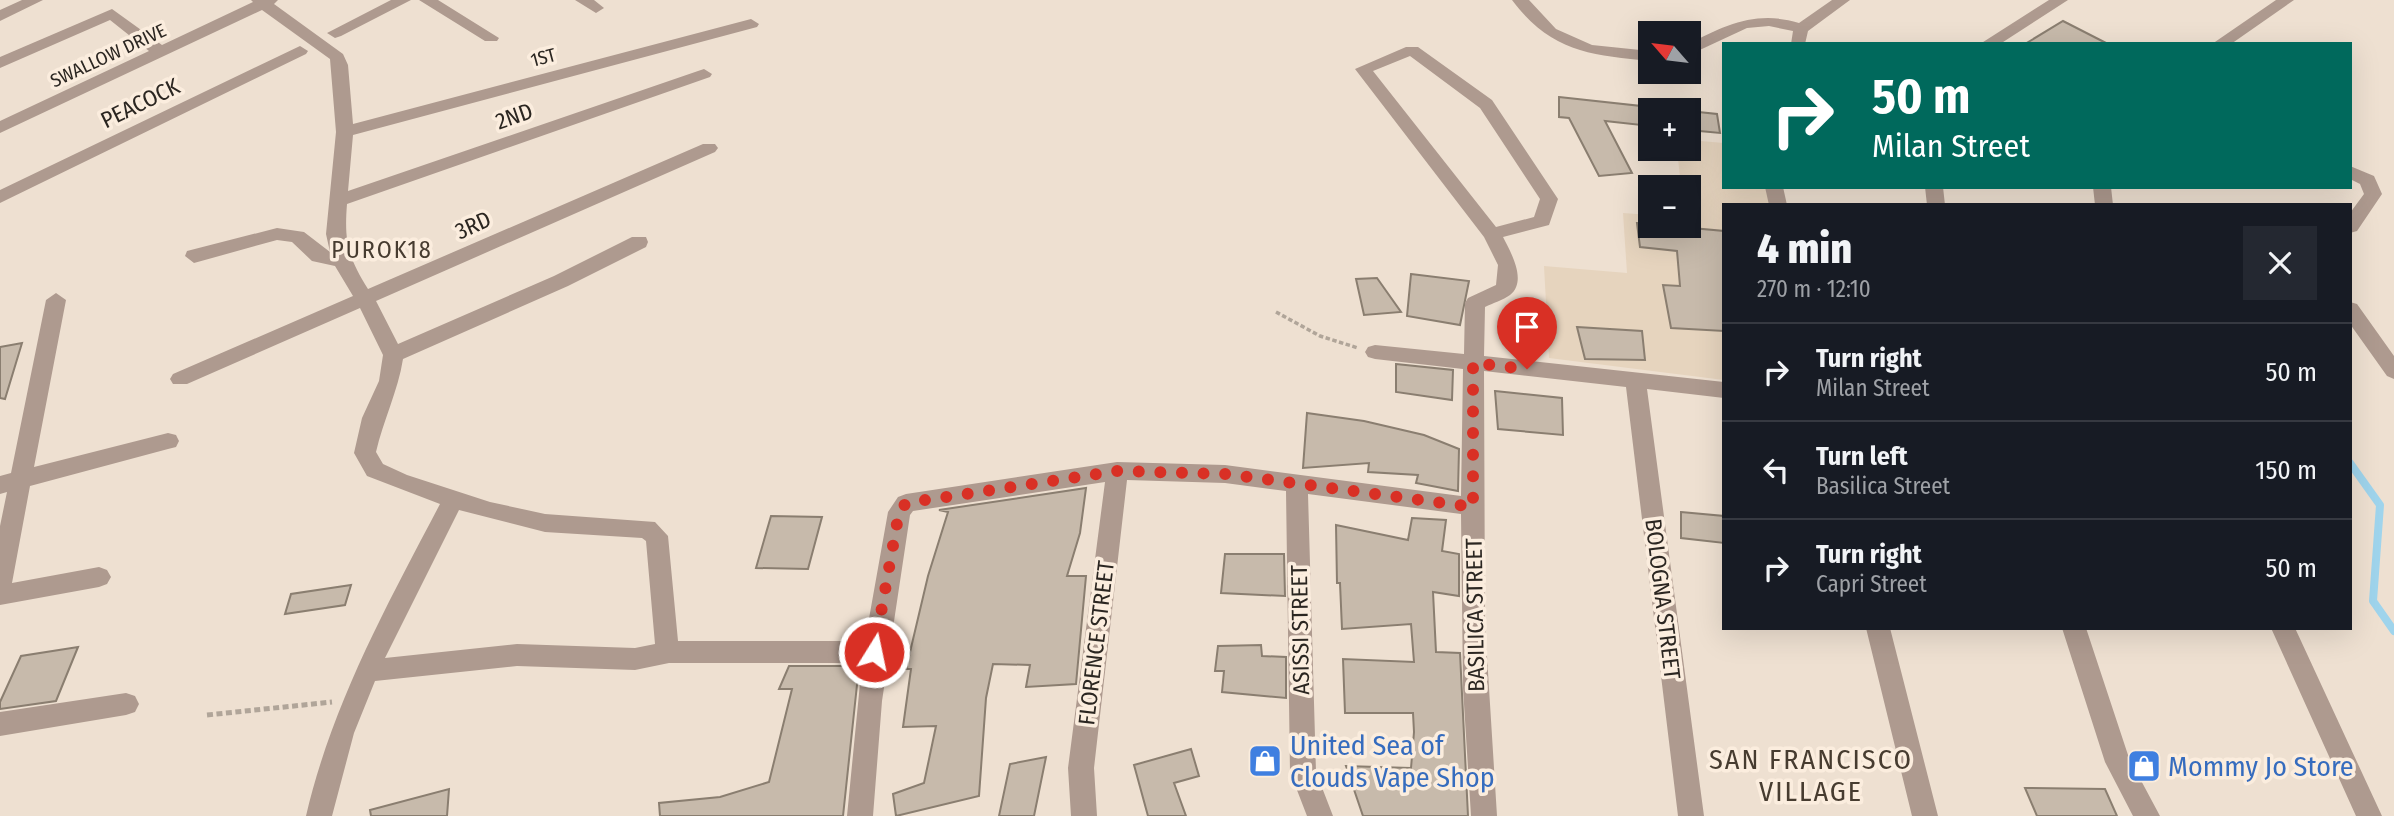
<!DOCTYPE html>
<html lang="en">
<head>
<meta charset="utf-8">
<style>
  :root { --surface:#171b24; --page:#242831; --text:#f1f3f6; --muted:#9ea1a6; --line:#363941 }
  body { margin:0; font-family:"Fira Sans Condensed",sans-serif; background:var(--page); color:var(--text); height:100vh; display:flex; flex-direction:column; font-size:26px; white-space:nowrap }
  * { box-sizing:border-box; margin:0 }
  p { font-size:23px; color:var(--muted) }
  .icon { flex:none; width:38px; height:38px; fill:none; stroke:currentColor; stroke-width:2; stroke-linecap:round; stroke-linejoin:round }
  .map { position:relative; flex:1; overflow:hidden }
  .panel { position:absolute; left:1722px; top:203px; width:630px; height:427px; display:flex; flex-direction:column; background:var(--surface); border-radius:0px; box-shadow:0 7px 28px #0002 }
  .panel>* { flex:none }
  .hud { position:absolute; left:1722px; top:42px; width:630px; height:147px; border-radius:0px; box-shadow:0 7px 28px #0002; background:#00695c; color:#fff; overflow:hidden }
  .needle { width:46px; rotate:298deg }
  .controls { position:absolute; left:1638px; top:21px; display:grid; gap:14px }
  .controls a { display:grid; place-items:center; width:63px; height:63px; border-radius:0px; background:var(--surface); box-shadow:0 7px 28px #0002; font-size:35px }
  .pin { position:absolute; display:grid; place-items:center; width:60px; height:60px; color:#fff; margin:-72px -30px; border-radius:50% 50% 50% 0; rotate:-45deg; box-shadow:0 0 7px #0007 }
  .pin .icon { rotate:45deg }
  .me { position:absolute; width:77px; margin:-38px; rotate:10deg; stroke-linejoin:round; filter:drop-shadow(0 0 5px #0008) }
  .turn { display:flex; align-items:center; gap:24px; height:147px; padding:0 35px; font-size:32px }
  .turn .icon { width:91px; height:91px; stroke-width:2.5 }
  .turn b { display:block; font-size:49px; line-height:60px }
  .round { display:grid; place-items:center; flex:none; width:74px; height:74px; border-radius:0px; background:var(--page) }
  .overview { display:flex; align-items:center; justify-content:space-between; height:119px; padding:0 35px }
  h1 { font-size:42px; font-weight:800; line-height:52px }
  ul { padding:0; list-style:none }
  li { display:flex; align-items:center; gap:21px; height:98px; padding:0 35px; border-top:2px solid var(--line) }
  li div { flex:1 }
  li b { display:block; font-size:26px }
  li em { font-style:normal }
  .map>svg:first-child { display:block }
  .built { fill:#e6d4be }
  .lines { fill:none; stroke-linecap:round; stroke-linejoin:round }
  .stream { stroke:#9fd4ec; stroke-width:8 }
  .building { fill:#c7baab; stroke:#8a7e70; stroke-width:2 }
  .path-far1 { stroke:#b0a599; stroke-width:3.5; stroke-dasharray:4.5 2.5; stroke-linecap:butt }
  .path { stroke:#b0a599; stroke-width:5; stroke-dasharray:6 3.5; stroke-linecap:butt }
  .minor { fill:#ae9a8f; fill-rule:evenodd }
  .route { stroke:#d93025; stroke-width:12; stroke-dasharray:0 21.6 }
  .labels { text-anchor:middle; stroke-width:7; stroke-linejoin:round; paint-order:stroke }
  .far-street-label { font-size:19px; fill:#2b2621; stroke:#fbedde }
  .street-label { font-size:23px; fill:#2b2621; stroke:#fbedde }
  .neighbourhood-label { font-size:24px; letter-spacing:2px; fill:#473c30; stroke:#fbedde }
  .near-shop-label { font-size:28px; fill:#366cbe; stroke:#fbedde; text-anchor:start }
  .near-neighbourhood-label { font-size:28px; letter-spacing:2px; fill:#473c30; stroke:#fbedde }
</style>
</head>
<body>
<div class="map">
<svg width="2394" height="816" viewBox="0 0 2394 816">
  <rect width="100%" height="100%" fill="#eee0d1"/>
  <path class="built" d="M1689,140L1724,143V187H1767L1770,205H1724V380L1549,358L1544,266L1627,273L1623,213L1650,215V226H1689V187H1681L1677,149H1689Z"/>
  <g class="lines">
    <path class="stream" d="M2350,463L2380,505L2373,601L2394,631"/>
  </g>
  <path class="building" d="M2063,21L2108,44H2025Z
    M1559,97L1650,107V126L1605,121L1632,173L1599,176L1569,118L1559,117Z
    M1689,111L1717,114L1720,133L1689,130Z
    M1637,223L1724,231V331L1671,328L1663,285L1680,286L1677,251L1640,247Z
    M1411,274L1469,281L1460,325L1407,316Z
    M1377,278L1401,312L1364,315L1356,279Z
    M1577,327L1642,331L1645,360L1585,359Z
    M22,343L5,399L0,398V347Z
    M1396,364L1453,370L1452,400L1396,392Z
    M1495,391L1562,398L1563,435L1498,429Z
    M1307,413L1364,421L1424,435L1459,449L1458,491L1416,483L1418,475L1368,472L1369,463L1303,468Z
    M1086,488L1080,533L1067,576H1086L1076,684L1026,687L1030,665L993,664L986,698L979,796L896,816L893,794L924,783L936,726L903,727L911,669H906L928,576L948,512L939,510Z
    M1681,512L1724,516V543L1681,538Z
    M771,516L822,517L808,569L756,568Z
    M1412,518L1446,520L1442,551L1459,554V596L1433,592L1436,652L1460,653L1468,816H1363L1346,766L1411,768L1414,732L1413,713H1345L1343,659L1414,662L1411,624L1342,629L1340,583H1337L1336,525L1408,540Z
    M1225,554H1284L1285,596L1221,593Z
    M351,585L345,605L285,614L291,594Z
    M1261,645L1262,656L1286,657V698L1222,692L1224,671H1215L1218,646Z
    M78,647L56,701L0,709V702L21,656Z
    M789,666H859L843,816H660L659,803L720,797L769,782L792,689H779Z
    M1191,749L1199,776L1174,783L1186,816H1148L1134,765Z
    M1046,757L1034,816H999L1010,764Z
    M2025,788L2105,789L2117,816H2037Z
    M449,789L447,816H371L370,810Z"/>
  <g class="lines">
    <path class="path-far1" d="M1276,312L1320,336L1358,348"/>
    <path class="path" d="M207,715L332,702"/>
    <path class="minor" d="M22,0H43L0,21V10Z
      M251,0H278L274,4L343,54L348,65L353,124L751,19L759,24L757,27L353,135L348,191L698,71L704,69L712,74L710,77L347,204C344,242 348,257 368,289L703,144H715L718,148L715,152L376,301L398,344L554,276L632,237H646L648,242L646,247L568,286L403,359C398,391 383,421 376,452L383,464L407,475L490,502L545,514L655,522L668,536L678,641H865L888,512L898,497L906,494L1117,462L1225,465L1461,496L1463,369L1375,359L1368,357L1365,352L1368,347L1375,345L1464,354L1465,303L1468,298L1496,285L1498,265L1484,237L1355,69L1406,47H1418L1492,100L1558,199L1549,225L1503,237C1510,251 1528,281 1510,295C1503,300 1493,303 1485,307L1484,356L1724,382V398L1647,389L1704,816H1678L1626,387L1484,371L1485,624L1497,816H1471L1463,688L1461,514L1308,494L1316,772L1333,816H1307L1290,772L1286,491L1225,483L1127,480L1094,768L1097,816H1071L1068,768L1105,482L913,511L910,515L882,701L873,816H847L862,663H669L635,670L517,666L375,681L354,733L332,816H306C332,704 387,605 440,504L367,476L354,453L362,418L379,381L383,355L360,308L187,384H173L170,379L173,374L353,296L335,266L312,261L292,242L277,240L194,263L185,256L187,251L277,228L304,232L330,252L326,234L336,132L330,59L262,10L0,133V121L149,51L110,20L0,68V57L112,9L162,45L253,2ZM1410,56L1480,108L1540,199L1534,217L1496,227L1373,71ZM459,510L545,532L642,538L646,541L655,644L635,648L517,644L385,658Z
      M391,0H411L341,36L335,38L327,33Z
      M419,0H438L499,38L497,41H485Z
      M575,0H594L604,8L596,13Z
      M1512,0H1529L1556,29L1592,45L1650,51V61C1590,55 1551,52 1512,0Z
      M1832,0H1850L1808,31L1805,44H1791L1793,31L1769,26L1747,28L1689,55V44C1725,25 1757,10 1799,23Z
      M2049,0H2068L2000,44H1980Z
      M2276,0H2294L2231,44H2212Z
      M300,46L308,51L306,54L0,203V190Z
      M2350,166L2374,176L2382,194L2357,231L2350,233V213L2364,194L2360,184L2350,179Z
      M1765,187H1783L1787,205H1769Z
      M1925,187H1943L1945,205H1927Z
      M2093,187H2111L2113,205H2095Z
      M56,293L66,300L34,467L168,433L176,435L179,441L176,447L168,449L30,486L12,583L99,567L107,570L111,577L107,584L99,587L0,605V526L7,492L0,494V476L11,473L46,300Z
      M2350,302L2357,304L2394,356V379L2387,376L2350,324Z
      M1866,628H1890L1938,816H1912Z
      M2062,628H2086L2129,758L2160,816H2133L2105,762Z
      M2271,628H2295L2382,816H2356Z
      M126,693L135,696L139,704L135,712L126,715L0,736V712Z"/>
  </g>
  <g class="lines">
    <path class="route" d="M874,652L899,512L906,503L1117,471L1226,474L1473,507V363L1527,369"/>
  </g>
  <defs>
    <symbol id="shop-square" viewBox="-11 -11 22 22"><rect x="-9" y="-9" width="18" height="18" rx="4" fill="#3f7fe0" stroke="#fbedde"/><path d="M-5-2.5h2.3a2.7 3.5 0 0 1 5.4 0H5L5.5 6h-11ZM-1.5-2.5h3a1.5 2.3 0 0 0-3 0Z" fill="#fff"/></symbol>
  </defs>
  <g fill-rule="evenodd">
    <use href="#shop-square" x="1246" y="742" width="38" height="38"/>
    <use href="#shop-square" x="2125" y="747" width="38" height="38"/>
  </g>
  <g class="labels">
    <g class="far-street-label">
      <text transform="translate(108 55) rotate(-25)" y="7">SWALLOW DRIVE</text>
      <text transform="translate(543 57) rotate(-15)" y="7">1ST</text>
    </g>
    <g class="street-label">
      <text transform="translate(140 103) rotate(-26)" y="8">PEACOCK</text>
      <text transform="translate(514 116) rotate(-19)" y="8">2ND</text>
      <text transform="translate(473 225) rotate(-24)" y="8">3RD</text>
      <text transform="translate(1663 599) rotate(83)" y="8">BOLOGNA STREET</text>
      <text transform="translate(1475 615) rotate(-91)" y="8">BASILICA STREET</text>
      <text transform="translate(1300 630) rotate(-91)" y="8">ASISSI STREET</text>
      <text transform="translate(1096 643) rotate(-83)" y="8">FLORENCE STREET</text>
    </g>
    <g class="neighbourhood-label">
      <text x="382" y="258">PUROK18</text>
    </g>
    <g class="near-shop-label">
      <text x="1290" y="755">United Sea of<tspan x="1290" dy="32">Clouds Vape Shop</tspan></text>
      <text x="2168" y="776">Mommy Jo Store</text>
    </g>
    <g class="near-neighbourhood-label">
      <text x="1811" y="769">SAN FRANCISCO<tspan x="1811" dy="32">VILLAGE</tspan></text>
    </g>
  </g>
</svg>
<div class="controls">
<a><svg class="needle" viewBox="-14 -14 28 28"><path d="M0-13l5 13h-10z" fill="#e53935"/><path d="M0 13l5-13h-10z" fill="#9ea1a6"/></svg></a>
<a>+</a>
<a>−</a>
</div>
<div class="pin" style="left:1527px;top:369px;background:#d93025"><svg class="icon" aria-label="arrive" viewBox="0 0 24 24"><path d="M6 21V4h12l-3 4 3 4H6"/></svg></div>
<svg class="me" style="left:874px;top:652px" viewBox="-20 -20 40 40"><circle r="17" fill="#d93025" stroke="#fff" stroke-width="3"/><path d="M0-11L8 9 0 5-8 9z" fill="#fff"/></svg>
<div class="hud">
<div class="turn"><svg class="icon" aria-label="right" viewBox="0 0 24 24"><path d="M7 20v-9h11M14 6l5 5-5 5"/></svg><div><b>50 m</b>Milan Street</div></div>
</div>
<section class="panel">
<div class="overview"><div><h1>4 min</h1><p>270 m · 12:10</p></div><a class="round"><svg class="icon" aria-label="close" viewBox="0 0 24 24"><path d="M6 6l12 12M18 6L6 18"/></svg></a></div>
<ul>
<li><svg class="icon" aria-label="right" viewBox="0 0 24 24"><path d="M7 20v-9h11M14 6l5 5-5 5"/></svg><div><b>Turn right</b><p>Milan Street</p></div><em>50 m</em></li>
<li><svg class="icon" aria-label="left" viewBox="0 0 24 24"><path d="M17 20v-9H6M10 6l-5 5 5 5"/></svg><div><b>Turn left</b><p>Basilica Street</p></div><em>150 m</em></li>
<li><svg class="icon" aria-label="right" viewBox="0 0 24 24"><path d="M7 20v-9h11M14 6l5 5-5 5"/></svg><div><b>Turn right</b><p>Capri Street</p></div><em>50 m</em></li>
</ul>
</section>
</div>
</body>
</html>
